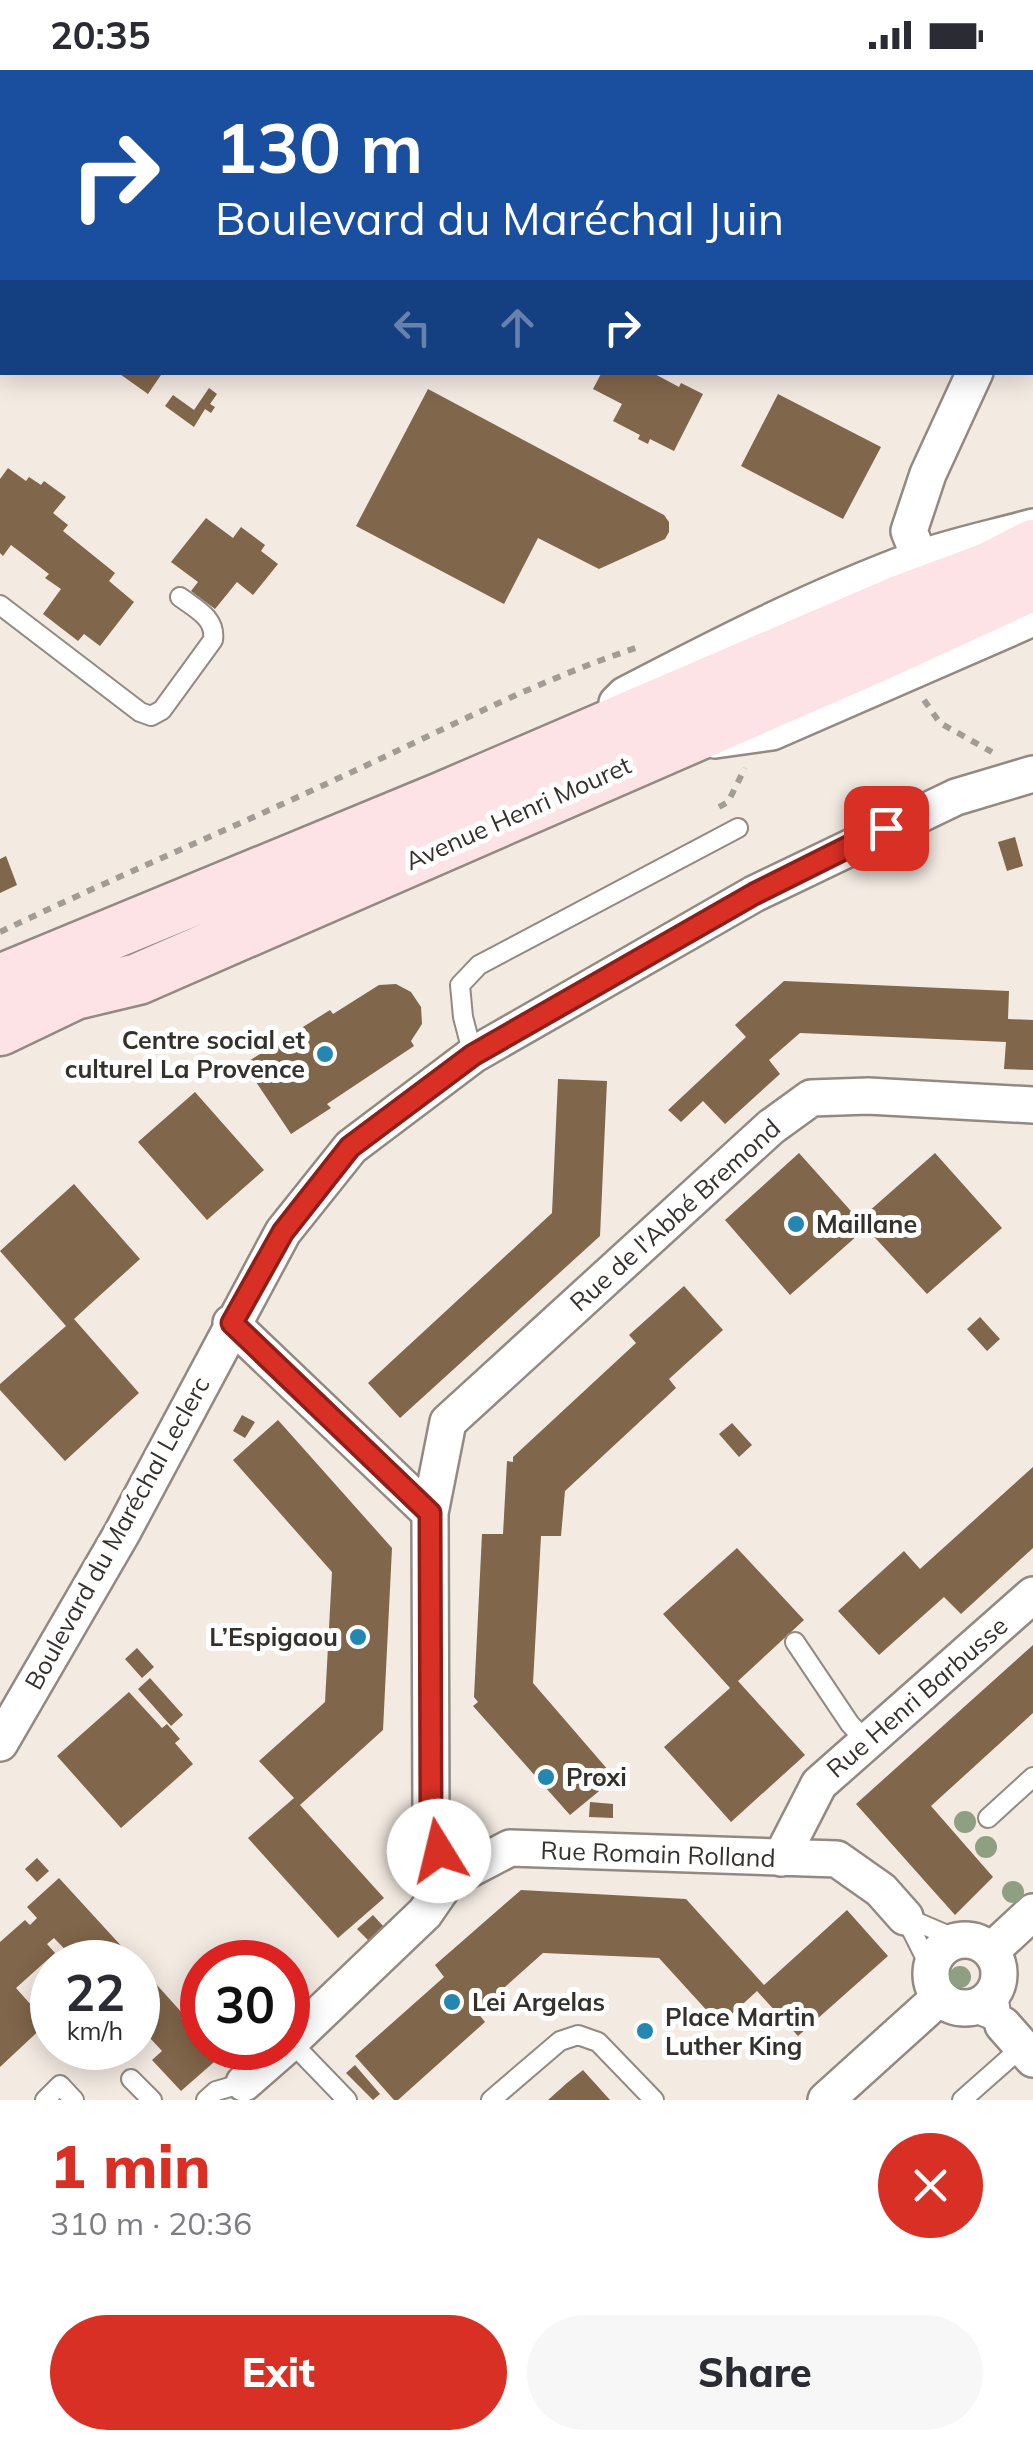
<!DOCTYPE html>
<html lang="en">
<head>
<meta charset="utf-8">
<style>
  :root { --surface:#fff; --page:#f7f7f7; --text:#2b2b33; --muted:#7c7c81; --accent:#d93025 }
  body { margin:0; font-family:Mulish,sans-serif; background:var(--page); color:var(--text); height:100vh; display:flex; flex-direction:column; font-size:38px; white-space:nowrap }
  * { box-sizing:border-box; margin:0 }
  p { font-size:32px; color:var(--muted) }
  .icon { flex:none; width:55px; height:55px; fill:none; stroke:currentColor; stroke-width:2; stroke-linecap:round; stroke-linejoin:round }
  .map { position:relative; height:2030px; overflow:hidden }
  .drawer { display:flex; flex-direction:column; background:var(--surface); flex:1 }
  .drawer>* { flex:none }
  .hud { position:absolute; left:0px; top:0px; width:1035px; height:305px; box-shadow:0 5px 25px #0003; background:#1a4fa0; color:#fff; overflow:hidden }
  .speed { position:absolute; left:30px; top:1870px; display:flex; gap:20px; font-size:50px; font-weight:700; text-align:center }
  .speed>* { display:grid; place-content:center; width:130px; height:130px; border-radius:50%; background:var(--surface); box-shadow:0 5px 25px #0003; line-height:1 }
  .speed small { font-size:25px; font-weight:400 }
  .speed .limit { border:15px solid #d22; background:#fff; color:#111 }
  .pin { position:absolute; display:grid; place-items:center; width:85px; height:85px; color:#fff; margin:-42px; border-radius:20px; box-shadow:0 5px 15px #0006 }
  .me { position:absolute; width:110px; margin:-55px; rotate:351deg; stroke-linejoin:round; filter:drop-shadow(0 0 8px #0008) }
  .turn { display:flex; align-items:center; gap:35px; height:210px; padding:0 50px; font-size:45px }
  .turn .icon { width:130px; height:130px; stroke-width:2.5 }
  .turn b { display:block; font-size:70px; line-height:85px }
  .lanes { display:flex; align-items:center; height:95px; padding:0 50px; background:#0003; justify-content:center; gap:50px; direction:ltr }
  .lanes .off { opacity:.35 }
  .round { display:grid; place-items:center; flex:none; width:105px; height:105px; border-radius:52px; background:var(--page) }
  .summary { display:flex; align-items:center; justify-content:space-between; height:170px; padding:0 50px }
  h1 { font-size:60px; font-weight:800; line-height:75px; color:var(--accent) }
  .action { display:flex; gap:20px; margin-top:auto; padding:20px 50px }
  .action a { flex:1; height:115px; border-radius:60px; background:var(--accent); color:#fff; font-size:40px; font-weight:800; line-height:115px; text-align:center }
  .action a+a { background:var(--page); color:var(--text) }
  .status { display:flex; justify-content:space-between; align-items:center; height:70px; padding:0 50px; background:var(--surface); direction:ltr }
  .status svg { height:28px; fill:currentColor }
  .map>svg:first-child { display:block }
  .building { fill:#80664a }
  .lines { fill:none; stroke-linecap:round; stroke-linejoin:round }
  .service-casing { stroke:#928a82; stroke-width:22 }
  .minor-casing { stroke:#928a82; stroke-width:40 }
  .secondary-casing { stroke:#928a82; stroke-width:55 }
  .path { stroke:#a29c96; stroke-width:6; stroke-dasharray:8 8; stroke-linecap:butt }
  .service { stroke:#fff; stroke-width:18 }
  .minor { stroke:#fff; stroke-width:35 }
  .secondary { stroke:#fde3e5; stroke-width:50 }
  .tree { fill:#8e9f82 }
  .route-casing { stroke:#8d1f18; stroke-width:25 }
  .route { stroke:#d93025; stroke-width:18 }
  .poi-dot { fill:#2487b1; stroke:#fff; stroke-width:4 }
  .labels { text-anchor:middle; stroke-width:10; stroke-linejoin:round; paint-order:stroke }
  .street-label { font-size:25px; fill:#34312d; stroke:#fff }
  .poi-label { font-size:25px; font-weight:bold; fill:#34312d; stroke:#fff; text-anchor:start }
</style>
</head>
<body>
<div class="status"><b>20:35</b><svg viewBox="0 0 49 12"><path d="M0 12V9h3v3zM5 12V6h3v6zM10 12V3h3v9zM15 12V0h3v12zM26 1h20v11H26zM47 4h2v5h-2z"/></svg></div>
<div class="map">
<svg width="1033" height="2030" viewBox="0 0 1033 2030">
  <rect width="100%" height="100%" fill="#f3eae2"/>
  <path class="building" d="M117,302H163L148,324Z
    M602,302H651L679,317L681,313L703,324L674,381L650,369L648,374L638,369L640,365L613,351L622,334L593,319Z
    M209,318L217,324L210,334L215,337L211,343L205,339L194,357L165,336L173,325L194,340Z
    M428,319L664,445L669,452V462L665,469L599,499L538,468L504,534L356,456Z
    M778,324L881,377L843,449L741,396Z
    M8,398L26,411L29,407L41,415L44,411L66,427L53,443L68,455L63,461L115,503L109,511L134,532L100,576L84,564L78,571L43,544L61,519L45,508L49,504L11,475L3,486L0,483V409Z
    M206,448L233,468L241,457L265,475L261,481L278,494L253,525L237,512L215,539L191,521L198,512L171,492Z
    M1015,767L1023,796L1007,801L998,772Z
    M6,786L17,815L0,823V789Z
    M784,911L1009,921L1008,949L1033,950V1000L1004,999L1006,972L800,963L769,990L780,1004L725,1054L703,1031L681,1052L668,1040L746,967L735,955Z
    M396,914L411,922L421,937L422,954L411,971L414,976L327,1034L331,1038L291,1064L244,994L330,940L333,944L379,915Z
    M558,1009L607,1011L600,1166L400,1348L368,1313L552,1143Z
    M195,1022L264,1100L207,1150L138,1072Z
    M799,1083L859,1150L935,1083L1002,1158L927,1224L866,1158L790,1225L725,1150Z
    M74,1114L140,1189L74,1249L139,1323L65,1391L0,1320V1314L66,1256L0,1181Z
    M684,1216L723,1260L669,1309L676,1318L565,1421L561,1466H541L533,1613L615,1708L570,1745L473,1636L478,1632L474,1627L482,1464H503L507,1391L513,1392V1387L636,1273L629,1265Z
    M980,1247L1000,1269L987,1281L967,1259Z
    M242,1345L255,1352L245,1368L233,1361Z
    M278,1350L392,1478L383,1660L300,1735L384,1828L338,1868L248,1768L294,1728L259,1691L325,1632L332,1502L233,1390Z
    M732,1353L752,1375L739,1387L719,1364Z
    M1033,1397V1478L961,1544L944,1527L879,1585L838,1541L904,1481L920,1499Z
    M737,1478L804,1550L738,1611L805,1685L731,1752L664,1677L730,1618L663,1544Z
    M1033,1575V1643L931,1736L993,1807L955,1845L856,1734Z
    M137,1578L154,1597L142,1608L125,1589Z
    M150,1608L183,1645L171,1656L138,1619Z
    M129,1622L162,1658L167,1654L180,1669L175,1673L193,1694L121,1758L57,1686Z
    M590,1732L613,1734V1748L589,1747Z
    M37,1788L49,1801L37,1812L25,1799Z
    M59,1808L136,1892H77L54,1868L47,1874L55,1883L16,1918L47,1953L0,1997V1872L25,1850L30,1855L37,1848L27,1837Z
    M521,1820L686,1829L764,1915L847,1840L888,1886L798,1966L757,1921L720,1955L659,1888L543,1883L477,1942L485,1952L398,2030H394L355,1986L444,1907L435,1895Z
    M373,1845L384,1857L369,1871L357,1859Z
    M138,1894L184,1945L181,1948L190,1956L202,1945V1978H230L181,2021L152,1990L162,1981L150,1968L136,1982L132,1978H138Z
    M355,1995L380,2024L373,2030L346,2003Z
    M583,2000L610,2030H548L567,2013Z"/>
  <g class="lines">
    <defs>
      <path id="service" d="M0,535L140,642L151,646L162,640L213,570C216,548 196,539 180,527
        M473,985L463,947L460,915L479,895L738,758
        M795,1572L850,1654L866,1671
        M988,1748L1033,1707
        M905,1847L959,1870
        M905,1847L931,1899
        M997,1918L1003,1955
        M965,1939L1003,1955
        M291,1972L347,2030
        M131,2009L152,2030
        M45,2030L60,2015L74,2030
        M206,2030L216,2021L244,2013
        M491,2030L560,1971L578,1965L598,1972L654,2030
        M962,2030L1022,1977"/>
      <path id="minor" d="M422,2L427,0
        M1032,170L1033,169
        M0,240L2,239
        M928,509L909,461L928,404L975,302
        M617,633L625,625C719,576 815,527 915,490C953,476 994,468 1033,457
        M715,670L772,662L1033,548
        M231,1253L430,1443
        M0,1673L122,1463L283,1162L351,1077L473,985L754,824L956,727L1033,704
        M781,1788L819,1714L1033,1525
        M447,1811L431,1751L430,1443L448,1352L771,1057L811,1028L868,1026L1033,1035
        M931 1904a34 34 0 1 1 68 0a34 34 0 1 1-68 0Z
        M991,1881L1033,1842
        M1003,1955L1033,1989
        M288,1974L425,1843L447,1811L510,1778L837,1789L881,1820L905,1847
        M244,2013L284,1978
        M826,2030L940,1927"/>
      <path id="secondary" d="M0,910L441,728L899,531L988,498L1033,475
        M0,960L75,924L138,909L876,587L1033,515"/>
    </defs>
    <use href="#service" class="service-casing"/>
    <use href="#minor" class="minor-casing"/>
    <use href="#secondary" class="secondary-casing"/>
    <path class="path" d="M924,630L940,653L992,682
      M719,737L728,732L745,698
      M0,862C113,808 228,760 341,707C440,662 539,609 642,576"/>
    <use href="#service" class="service"/>
    <use href="#minor" class="minor"/>
    <use href="#secondary" class="secondary"/>
  </g>
  <g class="tree">
    <circle cx="965" cy="1752" r="11"/>
    <circle cx="986" cy="1777" r="11"/>
    <circle cx="1013" cy="1822" r="11"/>
    <circle cx="960" cy="1907" r="11"/>
  </g>
  <g class="lines">
    <defs>
      <path id="route" d="M439,1781L431,1751L430,1443L232,1253L283,1162L350,1077L473,985L754,824L886,758"/>
    </defs>
    <use href="#route" class="route-casing"/>
    <use href="#route" class="route"/>
  </g>
  <g class="poi-dot">
    <circle cx="325" cy="984" r="10"/>
    <circle cx="796" cy="1154" r="10"/>
    <circle cx="358" cy="1567" r="10"/>
    <circle cx="546" cy="1707" r="10"/>
    <circle cx="452" cy="1932" r="10"/>
    <circle cx="645" cy="1961" r="10"/>
  </g>
  <g class="labels">
    <g class="street-label">
      <text transform="translate(518 743) rotate(-24)" y="9">Avenue Henri Mouret</text>
      <text transform="translate(675 1145) rotate(-42)" y="9">Rue de l'Abbé Bremond</text>
      <text transform="translate(117 1463) rotate(-61)" y="9">Boulevard du Maréchal Leclerc</text>
      <text transform="translate(917 1627) rotate(-41)" y="9">Rue Henri Barbusse</text>
      <text transform="translate(658 1784) rotate(2)" y="9">Rue Romain Rolland</text>
    </g>
    <g class="poi-label">
      <text x="305" y="979" text-anchor="end">Centre social et<tspan x="305" dy="29">culturel La Provence</tspan></text>
      <text x="816" y="1163">Maillane</text>
      <text x="338" y="1576" text-anchor="end">L’Espigaou</text>
      <text x="566" y="1716">Proxi</text>
      <text x="472" y="1941">Lei Argelas</text>
      <text x="665" y="1956">Place Martin<tspan x="665" dy="29">Luther King</tspan></text>
    </g>
  </g>
</svg>
<div class="speed"><div>22<small>km/h</small></div><div class="limit">30</div></div>
<div class="pin" style="left:886px;top:758px;background:#d93025"><svg class="icon" aria-label="arrive" viewBox="0 0 24 24"><path d="M6 21V4h12l-3 4 3 4H6"/></svg></div>
<svg class="me" style="left:439px;top:1781px" viewBox="-20 -20 40 40"><circle r="19" fill="#fff"/><path d="M0-13L10 11 0 6-10 11z" fill="#d93025"/></svg>
<div class="hud">
<div class="turn"><svg class="icon" aria-label="right" viewBox="0 0 24 24"><path d="M7 20v-9h11M14 6l5 5-5 5"/></svg><div><b>130 m</b>Boulevard du Maréchal Juin</div></div>
<div class="lanes"><svg class="icon off" aria-label="left" viewBox="0 0 24 24"><path d="M17 20v-9H6M10 6l-5 5 5 5"/></svg><svg class="icon off" aria-label="ahead" viewBox="0 0 24 24"><path d="M12 20V5M6 11l6-6 6 6"/></svg><svg class="icon" aria-label="right" viewBox="0 0 24 24"><path d="M7 20v-9h11M14 6l5 5-5 5"/></svg></div>
</div>
</div>
<section class="drawer">
<div class="summary"><div><h1>1 min</h1><p>310 m · 20:36</p></div><a class="round" style="background:#d93025;color:#fff"><svg class="icon" aria-label="close" viewBox="0 0 24 24"><path d="M6 6l12 12M18 6L6 18"/></svg></a></div>
<div class="action"><a>Exit</a><a>Share</a></div>
</section>
</body>
</html>
